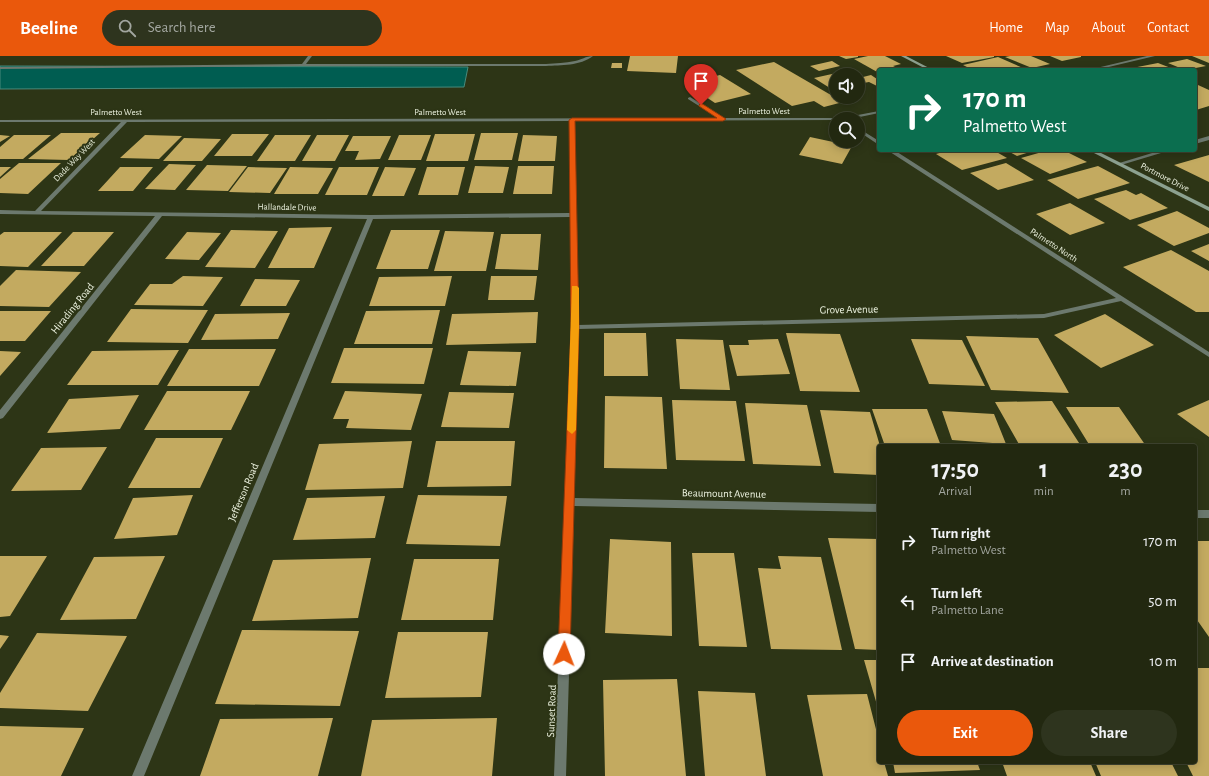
<!DOCTYPE html>
<html lang="en">
<head>
<meta charset="utf-8">
<style>
  :root { --surface:#222810; --page:#2e341e; --text:#f1f3f6; --muted:#a2a69f; --line:#3f4430; --accent:#ea580c }
  body { margin:0; font-family:"Alegreya Sans",sans-serif; background:var(--page); color:var(--text); height:100vh; display:flex; flex-direction:column; font-size:15px; white-space:nowrap }
  * { box-sizing:border-box; margin:0 }
  p { font-size:13px; color:var(--muted) }
  .icon { flex:none; width:22px; height:22px; fill:none; stroke:currentColor; stroke-width:2; stroke-linecap:round; stroke-linejoin:round }
  .map { position:relative; flex:1; overflow:hidden }
  .panel { position:absolute; left:877px; top:388px; width:320px; height:320px; display:flex; flex-direction:column; background:var(--surface); border-radius:4px; box-shadow:0 2px 10px #0003,0 0 0 1px var(--line) }
  .panel>* { flex:none }
  .top-card { position:absolute; left:877px; top:12px; width:320px; height:84px; border-radius:4px; box-shadow:0 2px 10px #0003,0 0 0 1px var(--line); background:#0b6e4f; color:#fff; overflow:hidden }
  .buttons { position:absolute; left:829px; top:12px; display:grid; gap:8px }
  .buttons a { display:grid; place-items:center; width:36px; height:36px; border-radius:50%; background:var(--surface); box-shadow:0 2px 10px #0003,0 0 0 1px var(--line); font-size:20px }
  .pin { position:absolute; display:grid; place-items:center; width:34px; height:34px; color:#fff; margin:-41px -17px; border-radius:50% 50% 50% 0; rotate:-45deg; box-shadow:0 0 4px #0007 }
  .pin .icon { rotate:45deg }
  .me { position:absolute; width:44px; margin:-22px; rotate:2deg; stroke-linejoin:round; filter:drop-shadow(0 0 3px #0008) }
  .turn { display:flex; align-items:center; gap:14px; height:84px; padding:0 20px; font-size:18px }
  .turn .icon { width:52px; height:52px; stroke-width:2.5 }
  .turn b { display:block; font-size:28px; line-height:34px }
  .eta { display:flex; justify-content:space-evenly; align-items:center; height:68px; text-align:center }
  .eta b { font-size:24px; font-weight:700; line-height:28px }
  .button { display:flex; gap:8px; margin-top:auto; padding:8px 20px }
  .button a { flex:1; height:46px; border-radius:24px; background:var(--accent); color:#fff; font-size:16px; font-weight:700; line-height:46px; text-align:center }
  .button a+a { background:var(--page); color:var(--text) }
  ul { padding:0; list-style:none }
  li { display:flex; align-items:center; gap:12px; height:60px; padding:0 20px }
  li div { flex:1 }
  li b { display:block; font-size:15px }
  li em { font-style:normal }
  header { display:flex; align-items:center; gap:24px; box-sizing:border-box; height:56px; padding:0 20px; background:var(--accent); color:#fff }
  header strong { font-size:19px }
  nav { display:flex; gap:22px; margin-inline-start:auto; font-size:14px }
  .search { width:280px; height:36px; background:var(--page); display:flex; align-items:center; gap:10px; box-sizing:border-box; padding:0 14px; border-radius:22px; color:var(--muted); font-size:15px }
  .map>svg:first-child { display:block }
  .water { fill:#005d51; stroke:#478a7c }
  .building { fill:#c3aa60 }
  .lines { fill:none; stroke-linecap:round; stroke-linejoin:round }
  .street { fill:#6c796e; fill-rule:evenodd }
  .secondary { fill:#8ca190; fill-rule:evenodd }
  .route { fill:#ea580c; stroke:#983908 }
  .slow { fill:#f59e0b }
  .labels { text-anchor:middle; stroke-width:4; stroke-linejoin:round; paint-order:stroke }
  .far-street-label { font-size:9px; fill:#edf3e0; stroke:#2d3516 }
  .street-label { font-size:11px; fill:#edf3e0; stroke:#2d3516 }
</style>
</head>
<body>
<header>
<strong>Beeline</strong>
<div class="search"><svg class="icon" aria-label="search" viewBox="0 0 24 24"><circle cx="10" cy="10" r="6"/><path d="M15 15l6 6"/></svg>Search here</div>
<nav><a>Home</a><a>Map</a><a>About</a><a>Contact</a></nav>
</header>
<div class="map">
<svg width="1209" height="720" viewBox="0 0 1209 720">
  <rect width="100%" height="100%" fill="#2d3516"/>
  <path class="water" d="M0,10L468,11L464,31L0,33Z"/>
  <path class="building" d="M630,0H678L676,17L627,15Z
    M839,0H858V1L846,3Z
    M868,0H885L901,8L893,10L901,14H879V17L854,3Z
    M946,0H994V1L962,7Z
    M1010,0H1031L1050,8L1032,12L1005,1Z
    M1050,0H1081V1L1062,5Z
    M1192,0H1209V7Z
    M998,1L1023,12L1016,14H973L963,9Z
    M1187,3L1206,10L1185,14L1168,7Z
    M832,5L840,10L819,15L810,10Z
    M774,6L843,46L824,51L814,45L792,50L736,14Z
    M612,7H622V12H611Z
    M1158,7L1176,14H1127V13Z
    M850,14L863,21L871,19L877,23L879,25V31L869,26L858,28V19H836V33L833,34L814,22Z
    M720,19L751,38L715,47L685,27Z
    M1198,29L1209,34V50L1196,54L1195,30Z
    M61,77H100L69,104L28,103Z
    M481,77H518L512,104H474Z
    M232,78H269L252,100H214Z
    M435,78H475L468,105H426Z
    M0,79L10,80L0,86Z
    M14,79H51L23,103H0V91Z
    M145,79L182,80L159,103L120,102Z
    M275,79H311L295,105H257Z
    M317,79H349L335,105H302Z
    M399,79H431L421,104H388Z
    M523,79L557,80L555,105H518Z
    M353,80H391L380,103L355,104L359,95H345Z
    M810,81L852,90L842,108L799,99Z
    M184,82L221,83L202,105H163Z
    M950,94H993L1007,102L962,114L936,98Z
    M1006,94H1036L1017,100Z
    M1049,94H1063L1087,106L1050,118L1021,102Z
    M1209,99V126L1174,109Z
    M19,107H61L28,138L0,137V123Z
    M1006,107L1034,124L998,134L970,117Z
    M169,108L196,109L175,134L145,133Z
    M207,109L247,110L228,135L186,134Z
    M475,110L509,111L503,137H468Z
    M518,110H554L552,138H513Z
    M1098,110L1130,127L1078,143L1047,124Z
    M0,111H11L0,121Z
    M120,111H153L133,135H98Z
    M248,111L287,112L270,137L229,136Z
    M290,111L333,112L318,138H274Z
    M339,111H379L367,139H325Z
    M385,111L416,112L404,140H372Z
    M427,111H465L458,139H418Z
    M1126,134L1136,139L1141,137L1168,152L1130,164L1094,143Z
    M1070,147L1105,167L1070,179L1036,158Z
    M1177,155L1209,172V177L1174,190L1137,169Z
    M332,171L314,212H268L289,172Z
    M231,174L278,175L255,212L205,211Z
    M391,174H440L428,213H376Z
    M445,175L494,176L486,215H434Z
    M4,176H62L28,211L0,210V179Z
    M73,176H114L84,210H41Z
    M187,176L221,177L199,204L165,203Z
    M501,178H541L538,214L495,213Z
    M1209,188V205L1191,195Z
    M1171,194L1209,215V256H1196L1123,211Z
    M16,214L81,216L49,251L0,250V230Z
    M183,220L223,221L203,250L134,249L150,228H172Z
    M452,220L445,250H369L379,221Z
    M491,220H537L534,244H488Z
    M255,223L300,224L286,250H240Z
    M131,253L208,254L188,287L107,286Z
    M440,254L432,288H354L366,255Z
    M0,255H51L25,285H0Z
    M538,256L536,287L446,289L452,258Z
    M290,257L278,283L201,284L215,258Z
    M1105,258L1154,289L1101,312L1054,279Z
    M604,277H646L648,320H604Z
    M786,277L840,278L860,336L800,335Z
    M966,280L1038,282L1069,337L991,334Z
    M676,283L723,284L730,334L680,333Z
    M778,283L790,318L737,320L729,289H749L748,284Z
    M911,283L962,284L985,330L929,328Z
    M344,292H433L424,328L331,327Z
    M189,293H276L259,330H167Z
    M179,294L158,329H67L92,295Z
    M0,295L21,296L0,320Z
    M468,295L521,296L516,330L460,329Z
    M167,335H250L231,374H144Z
    M345,335L422,338L411,374L346,372L349,363H333Z
    M449,336L514,337L509,372L441,371Z
    M139,339L120,373L47,377L69,343Z
    M605,340L662,341L667,413L604,412Z
    M672,344L736,345L745,405L676,404Z
    M1209,344V381L1177,358Z
    M1052,345L1081,390H1020L995,346Z
    M745,347L807,349L821,410L753,408Z
    M1066,351H1119L1146,390H1090Z
    M872,353H927L941,390H885Z
    M820,354L870,356L880,390L879,419L834,417Z
    M942,355L994,358L1006,388L952,384Z
    M156,382H223L200,432H128Z
    M412,385L403,432L305,434L319,388Z
    M436,385H515L511,430L427,431Z
    M107,391L81,434L11,435L41,392Z
    M193,439L177,479L114,483L133,442Z
    M418,439L507,440L500,490L406,488Z
    M385,440L375,482L293,484L307,442Z
    M828,482L879,483V594L855,593Z
    M610,483L671,486L672,580L605,577Z
    M1195,485H1209V581L1195,561Z
    M692,497H734L747,591L699,590Z
    M0,500H47L10,560L0,561Z
    M165,500L136,563L60,564L94,501Z
    M778,500L821,501L842,594L771,593L758,512L781,513Z
    M371,502L358,562L252,565L273,504Z
    M414,503H499L493,564H401Z
    M242,574L359,575L340,650L215,648Z
    M398,576H488L481,641L385,642Z
    M37,577L127,580L88,655L0,652V637Z
    M0,579L9,580L0,593Z
    M864,604H879V656Z
    M1195,612H1209V720H1193L1186,706H1195Z
    M677,623L686,720H605L603,624Z
    M698,635L755,637L766,720H705Z
    M867,638L879,685V706H884L888,720H823L807,639Z
    M333,662L318,720H200L220,663Z
    M497,662L492,720H361L372,664Z
    M0,670L84,672L61,720H0Z
    M893,706H977L980,714L895,717Z
    M1002,706H1090L1096,720H1007Z
    M1095,706H1171L1178,720H1101Z"/>
  <g class="lines">
    <path class="street" d="M308,0H312L306,8H546C556,7 565,7 575,5C581,4 586,0 593,0C580,10 561,9 546,10H303L0,13V11L302,8Z
      M1147,0H1155L1096,14H1088Z
      M690,41L724,62H842L879,55V57L850,63H836V64L574,65L578,269L1044,258L1116,242L887,94H894L1209,296V301L1121,245L1044,262L578,273L574,442L879,448V456L574,450L566,720H554L571,271L570,161L373,163L144,720H132L367,163L162,160L3,362L0,363V354L155,160L0,158V154L35,155L121,66H0V64L718,62L688,43V42ZM570,65V157L371,159L41,155L127,66Z
      M858,72L879,85V89L858,75Z
      M1209,80V84L1195,88V84Z
      M1162,94H1171L1121,109L1116,108Z
      M1195,454H1209V462H1195Z"/>
    <path class="secondary" d="M901,0H906L933,14H928Z
      M1088,94H1095L1209,151V155Z"/>
  </g>
  <path class="route" d="M701,47L726,63L723,65H575L579,271L570,598L568,602L564,604L560,602L558,598L571,271L569,64L572,62H717L699,50V49Z"/>
  <path class="slow" d="M572,230H577L579,232V271L576,374L572,378L567,374Z"/>
  <g class="labels">
    <g class="far-street-label">
      <text x="764" y="58">Palmetto West</text>
      <text x="116" y="59">Palmetto West</text>
      <text x="440" y="59">Palmetto West</text>
      <text transform="translate(74 104) rotate(-46)" y="3">Dade Way West</text>
      <text transform="translate(1165 121) rotate(27)" y="3">Portmore Drive</text>
      <text transform="translate(287 151) rotate(1)" y="3">Hallandale Drive</text>
      <text transform="translate(1054 189) rotate(33)" y="3">Palmetto North</text>
    </g>
    <g class="street-label">
      <text transform="translate(72 252) rotate(-51)" y="4">Hirading Road</text>
      <text transform="translate(849 253) rotate(-1)" y="4">Grove Avenue</text>
      <text transform="translate(243 436) rotate(-67)" y="4">Jefferson Road</text>
      <text transform="translate(724 437) rotate(1)" y="4">Beaumount Avenue</text>
      <text transform="translate(551 655) rotate(-88)" y="4">Sunset Road</text>
    </g>
  </g>
</svg>
<div class="buttons">
<a><svg class="icon" aria-label="sound" viewBox="0 0 24 24"><path d="M4 9h4l5-4v14l-5-4H4zM17 9q2 3 0 6"/></svg></a>
<a><svg class="icon" aria-label="search" viewBox="0 0 24 24"><circle cx="10" cy="10" r="6"/><path d="M15 15l6 6"/></svg></a>
</div>
<div class="pin" style="left:701px;top:49px;background:#d93025"><svg class="icon" aria-label="arrive" viewBox="0 0 24 24"><path d="M6 21V4h12l-3 4 3 4H6"/></svg></div>
<svg class="me" style="left:564px;top:598px" viewBox="-20 -20 40 40"><circle r="19" fill="#fff"/><path d="M0-13L10 11 0 6-10 11z" fill="#ea580c"/></svg>
<div class="top-card">
<div class="turn"><svg class="icon" aria-label="right" viewBox="0 0 24 24"><path d="M7 20v-9h11M14 6l5 5-5 5"/></svg><div><b>170 m</b>Palmetto West</div></div>
</div>
<section class="panel">
<div class="eta">
<div><b>17:50</b><p>Arrival</p></div>
<div><b>1</b><p>min</p></div>
<div><b>230</b><p>m</p></div>
</div>
<ul>
<li><svg class="icon" aria-label="right" viewBox="0 0 24 24"><path d="M7 20v-9h11M14 6l5 5-5 5"/></svg><div><b>Turn right</b><p>Palmetto West</p></div><em>170 m</em></li>
<li><svg class="icon" aria-label="left" viewBox="0 0 24 24"><path d="M17 20v-9H6M10 6l-5 5 5 5"/></svg><div><b>Turn left</b><p>Palmetto Lane</p></div><em>50 m</em></li>
<li><svg class="icon" aria-label="arrive" viewBox="0 0 24 24"><path d="M6 21V4h12l-3 4 3 4H6"/></svg><div><b>Arrive at destination</b></div><em>10 m</em></li>
</ul>
<div class="button"><a>Exit</a><a>Share</a></div>
</section>
</div>
</body>
</html>
